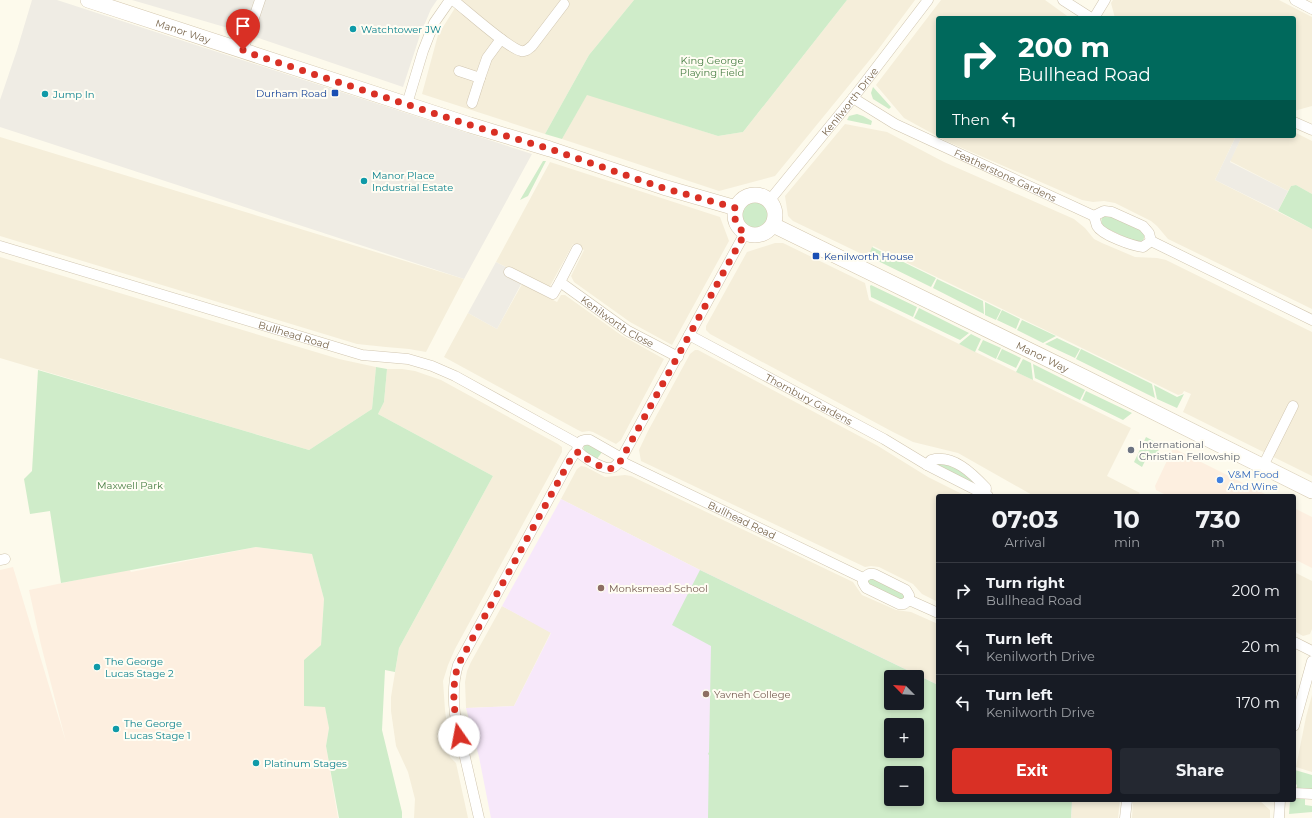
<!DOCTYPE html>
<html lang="en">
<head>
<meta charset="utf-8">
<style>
  :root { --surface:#171b24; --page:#242831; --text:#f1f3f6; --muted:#9ea1a6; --line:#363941; --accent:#d93025 }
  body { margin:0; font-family:Montserrat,sans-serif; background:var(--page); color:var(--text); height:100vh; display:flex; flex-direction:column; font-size:15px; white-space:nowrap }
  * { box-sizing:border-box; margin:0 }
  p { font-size:13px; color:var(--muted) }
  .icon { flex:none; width:22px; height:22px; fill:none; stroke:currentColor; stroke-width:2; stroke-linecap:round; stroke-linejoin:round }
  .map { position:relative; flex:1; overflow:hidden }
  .sheet { position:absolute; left:936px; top:494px; width:360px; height:308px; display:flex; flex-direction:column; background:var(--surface); border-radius:4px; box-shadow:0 2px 6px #0003 }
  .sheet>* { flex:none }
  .guide { position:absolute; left:936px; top:16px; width:360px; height:122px; border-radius:4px; box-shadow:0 2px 6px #0003; background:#00695c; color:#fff; overflow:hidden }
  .needle { width:26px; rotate:294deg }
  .controls { position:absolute; left:884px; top:670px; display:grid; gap:8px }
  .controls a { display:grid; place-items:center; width:40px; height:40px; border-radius:4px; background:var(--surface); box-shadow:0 2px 6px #0003; font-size:20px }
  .pin { position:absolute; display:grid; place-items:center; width:34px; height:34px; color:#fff; margin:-41px -17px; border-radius:50% 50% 50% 0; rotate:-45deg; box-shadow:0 0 4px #0007 }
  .pin .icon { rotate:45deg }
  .me { position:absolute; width:44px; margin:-22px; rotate:348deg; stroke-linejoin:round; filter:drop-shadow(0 0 3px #0008) }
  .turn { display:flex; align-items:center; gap:14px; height:84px; padding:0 16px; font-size:18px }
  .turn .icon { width:52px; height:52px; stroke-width:2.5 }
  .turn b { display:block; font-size:28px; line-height:34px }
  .then { display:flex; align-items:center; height:38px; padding:0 16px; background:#0003; gap:8px; font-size:15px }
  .eta { display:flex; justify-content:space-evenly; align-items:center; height:68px; text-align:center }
  .eta b { font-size:24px; font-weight:700; line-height:28px }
  .cta { display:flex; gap:8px; margin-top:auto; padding:8px 16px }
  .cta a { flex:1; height:46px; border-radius:4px; background:var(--accent); color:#fff; font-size:16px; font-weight:700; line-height:46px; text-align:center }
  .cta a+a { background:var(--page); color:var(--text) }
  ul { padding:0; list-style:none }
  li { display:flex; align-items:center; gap:12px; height:56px; padding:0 16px; border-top:1px solid var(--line) }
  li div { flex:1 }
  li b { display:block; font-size:15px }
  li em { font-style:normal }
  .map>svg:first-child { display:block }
  .residential { fill:#f5eeda }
  .commercial { fill:#fdefe0 }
  .industrial { fill:#efece4 }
  .education { fill:#f7e8fa; fill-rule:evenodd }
  .green { fill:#cfecc9; fill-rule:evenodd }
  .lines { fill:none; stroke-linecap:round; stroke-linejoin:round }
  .street-casing { stroke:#d1c6b0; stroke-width:11 }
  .secondary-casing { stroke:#d4c7ae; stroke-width:16 }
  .street { stroke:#fff; stroke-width:10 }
  .secondary { stroke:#fff; stroke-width:15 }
  .route { stroke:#d93025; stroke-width:7; stroke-dasharray:0 12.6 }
  .culture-dot { fill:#0f9aa8; stroke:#fffdf3; stroke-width:1.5 }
  .transit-dot { fill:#1a4fb4; stroke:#fffdf3; stroke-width:1.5 }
  .worship-dot { fill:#6b7280; stroke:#fffdf3; stroke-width:1.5 }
  .shop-dot { fill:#3f7fe0; stroke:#fffdf3; stroke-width:1.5 }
  .education-dot { fill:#8d6e63; stroke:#fffdf3; stroke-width:1.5 }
  .labels { text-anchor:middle; stroke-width:4; stroke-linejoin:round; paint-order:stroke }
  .culture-label { font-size:10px; fill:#0d838f; stroke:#fffdf3; text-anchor:start }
  .street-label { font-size:10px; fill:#7a674d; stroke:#fffdf3 }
  .park-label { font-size:10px; fill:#497f45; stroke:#fffdf3 }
  .transit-label { font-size:10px; fill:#164399; stroke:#fffdf3; text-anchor:end }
  .worship-label { font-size:10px; fill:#5b616d; stroke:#fffdf3; text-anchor:start }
  .shop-label { font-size:10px; fill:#366cbe; stroke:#fffdf3; text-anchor:start }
  .education-label { font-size:10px; fill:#785e54; stroke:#fffdf3; text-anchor:start }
</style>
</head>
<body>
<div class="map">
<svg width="1312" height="818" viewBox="0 0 1312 818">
  <rect width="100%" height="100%" fill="#fdfaec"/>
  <path class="residential" d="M460,0H634L589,55L545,134L422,94L438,35Z
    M847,0H915L877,51L775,176L719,191L562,139L587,94L718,136L743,132Z
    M941,0H1045L1070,18H938V136H1236L1215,180L1312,229V309L1168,239L1157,226L1151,221L1115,203L1104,201L1093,202L1082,200L946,141L904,118L876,85Z
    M1113,0H1279L1312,17V106L1294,111V18H1115L1111,3Z
    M845,124L887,132L944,162L1074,219L1085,228L1094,239L1102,243L1135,257L1157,258L1166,260L1312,332V476L1183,412L1191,394L1184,391L1182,394L1178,395L873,246L868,257L793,221L788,216L785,196Z
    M1294,132L1312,141V194L1296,185L1291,186L1288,191L1230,161L1242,136H1294Z
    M0,137L464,279L426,352L409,349L386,347L357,344L0,236Z
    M550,162L720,217L729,241L672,345L630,322L574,282L571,276L584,250L573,244L549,288L525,277L496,262Z
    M775,243H783L865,283L869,300L1131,428L1107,476L1140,493L1137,496H1034L958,453L913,442L893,432L710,334L706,330V326L747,252Z
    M0,257L339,359L376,367L372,409L309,450L0,358Z
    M522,284L557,302L561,295H565L621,335L664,359L621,440L616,444L593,432L589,431L582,432L576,429L444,357L468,313L497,329Z
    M695,350H698L878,446L928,477L966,496H938V602L922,594L913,584L879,567L871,566L865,567L641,461L639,450L648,431L690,354Z
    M387,369H402L415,371L441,380L558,444L562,447V452L455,649L448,665L443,681L445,710L448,733L446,740L450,757L456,763L468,818H414L415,799L408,772L396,746L391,711V697L399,648L493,476L378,414L384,402Z
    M581,466L586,467L605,477L625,475L631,476L853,582L862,595L896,610L911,612L938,624V685L700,570L561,499L577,469Z
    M1294,572L1312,581V629L1310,634L1303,636L1294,631Z
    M502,606L551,632L514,706L466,708L465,682L467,671L471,662Z
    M1312,695V772L1296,767L1306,717Z
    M1072,800H1120L1118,818H1071Z
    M1135,800L1260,801L1270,810V818H1132L1133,802Z"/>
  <path class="commercial" d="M1173,448L1269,496H1168L1156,490L1155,486Z
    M1294,508L1312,517V568L1294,559Z
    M256,547L312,554L324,599L321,645L304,660V705L325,706L329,728L326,746L338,818H0V570L13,567L66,742L41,645L29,590L129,569L131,572Z"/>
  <path class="industrial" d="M32,0H57L532,154L464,279L0,127V100L17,50Z
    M132,0H437L431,9L420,35L403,87L235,30Z
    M1236,136H1242L1230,162L1288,191L1278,211L1215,180Z
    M496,262L525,277L497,329L468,313Z"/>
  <path class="education" d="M561,499L700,570L938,685V800H1072L1071,818H491L479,757L466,708L514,706L551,633L502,606ZM891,677H917V703H891ZM891,725H917V751H891ZM891,773H917V799H891Z"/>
  <path class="green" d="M634,0H847L743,132L718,136L587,95L562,139L545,134L589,55Z
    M873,87L891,107L889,109L873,99L871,93Z
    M857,114L863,116L872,121L871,125L847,120L849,116Z
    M543,161H546L528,196L520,200Z
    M1296,185L1312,194V229L1278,211L1291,186Z
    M739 215a15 15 0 1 1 30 0a15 15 0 1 1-30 0Z
    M1104,215H1110L1142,230C1145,234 1145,238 1142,242H1135L1104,227C1101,222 1100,220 1104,215Z
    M872,247L884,253L875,261L868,257Z
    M887,254L936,278L931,287L878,261Z
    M937,279L983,301L984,314L933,288Z
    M871,285L917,307L913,317L871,297L870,286Z
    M985,302L1001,310L996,320L985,315Z
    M919,308L969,333L960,340L914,318Z
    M1002,310L1020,319L1016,329L997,320Z
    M1022,320L1056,336L1043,343L1017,330Z
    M971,334L981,339L975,352L959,344Z
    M1057,338L1080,349L1075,358L1045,344Z
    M983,340L1001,348L996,359L978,350Z
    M1002,349L1021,358L1016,368L997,359Z
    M1081,349L1152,384L1155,398L1076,359Z
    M1023,359L1031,363L1033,380L1016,372Z
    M1033,364L1085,390L1080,400L1035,378Z
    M376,367L387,369L384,402L378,414L493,476L399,648L395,672L385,670L382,730L402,812V818H339L326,746L329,728L325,707L304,706V660L321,645L324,599L312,554L256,547L61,583L50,511L30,514L24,479L32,471L38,370L309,450L372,409Z
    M1154,385L1177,397L1184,394L1177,408L1157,399Z
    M1086,391L1132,413L1123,420L1082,400Z
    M1146,437L1161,445L1153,462L1152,460L1145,456L1143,460L1145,461L1142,467L1134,462Z
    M587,444L602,452L597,459L583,451L584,446Z
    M940,461L968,474L978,486L937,465V463Z
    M700,570L938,685V800H1072L1071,818H708L709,755L708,754L709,752L711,646L672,625ZM891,677H917V703H891ZM891,725H917V751H891ZM891,773H917V799H891Z
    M872,577L906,596L902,601L868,585L866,581Z
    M1295,770L1312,775V791L1297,789V785L1294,782Z
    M1297,798L1305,799V805L1312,806V812L1289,814L1290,801Z"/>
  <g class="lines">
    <defs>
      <g id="street">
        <path d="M453,0C466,10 508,48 521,51C526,52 528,49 532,46L564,4"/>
        <path d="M1063,0L1091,18"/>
        <path d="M1295,0L1312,9"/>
        <path d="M1094,18L1105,0"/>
        <path d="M243,50L260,0"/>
        <path d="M459,71L480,78L487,58L501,39"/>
        <path id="s1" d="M853,98L895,124L1094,216"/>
        <path d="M472,103L480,78"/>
        <path d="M407,104L423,51L434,23L450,0"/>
        <path d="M1294,122L1312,130"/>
        <path id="s2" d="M769,201L853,98L928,0"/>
        <path d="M1104,211L1112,212L1143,226L1149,233L1151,241L1143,247C1132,246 1102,235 1097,226C1096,223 1095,219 1094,216Z"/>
        <path id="s3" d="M745,233L620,461C616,465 615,468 610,468C602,469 581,456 577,450C578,442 582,439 590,440L618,456L620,461L863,578V583L866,588L899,604H904L909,600L938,613"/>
        <path d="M1151,241L1312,320"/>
        <path id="s4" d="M0,246L362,355L408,359L432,366L455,376L578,444"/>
        <path id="s5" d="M577,249L560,282L628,331L678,357"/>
        <path d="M509,272L553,294L560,282"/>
        <path id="s6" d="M689,335L884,439L927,465L988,496"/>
        <path d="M927,465L931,460C953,454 972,473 986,488L985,495"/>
        <path d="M1263,466L1293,406"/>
        <path d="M0,560L5,559"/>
        <path d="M863,578L869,574H874L906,590L909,595V600"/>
        <path d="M1294,642L1312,651"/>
        <path d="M1294,726L1312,661"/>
        <path d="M1294,793L1312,794"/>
        <path d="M479,818L455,714C453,697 453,681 458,665L569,462L574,454L578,452"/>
        <path d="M1125,818L1127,800"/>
        <path d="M1279,818L1280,800"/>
      </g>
      <g id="secondary">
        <path id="s7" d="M88,0L470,125L550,149L663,187L736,208"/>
        <circle cx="755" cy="215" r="20"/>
        <path id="s8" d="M773,225L1084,377L1312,491"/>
      </g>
    </defs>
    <use href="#street" class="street-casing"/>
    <use href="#secondary" class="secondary-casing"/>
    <use href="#street" class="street"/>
    <use href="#secondary" class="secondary"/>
  </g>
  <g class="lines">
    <path class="route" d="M243,50L255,55L470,125L550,149L663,188L736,208C733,219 736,227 745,233L620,462C616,465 615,468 609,469C603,469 582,457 578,452L574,454L569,462L458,665C451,689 454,712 459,736"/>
  </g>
  <g class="culture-dot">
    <circle cx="353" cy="29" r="4"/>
    <circle cx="45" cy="94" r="4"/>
    <circle cx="364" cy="181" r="4"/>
    <circle cx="97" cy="667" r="4"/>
    <circle cx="116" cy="729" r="4"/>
    <circle cx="256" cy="763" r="4"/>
  </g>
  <g class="transit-dot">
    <rect x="331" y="89" width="8" height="8" rx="2"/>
    <rect x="812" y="252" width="8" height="8" rx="2"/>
  </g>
  <circle class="worship-dot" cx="1131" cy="450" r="4"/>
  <circle class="shop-dot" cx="1220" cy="480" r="4"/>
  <g class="education-dot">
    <circle cx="601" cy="588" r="4"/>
    <circle cx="706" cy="694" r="4"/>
  </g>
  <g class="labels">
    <g class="culture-label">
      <text x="361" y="33">Watchtower JW</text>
      <text x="53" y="98">Jump In</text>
      <text x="372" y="179">Manor Place<tspan x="372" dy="12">Industrial Estate</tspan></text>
      <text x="105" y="665">The George<tspan x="105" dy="12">Lucas Stage 2</tspan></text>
      <text x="124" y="727">The George<tspan x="124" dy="12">Lucas Stage 1</tspan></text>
      <text x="264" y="767">Platinum Stages</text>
    </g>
    <g class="street-label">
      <text dy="4" stroke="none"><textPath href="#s7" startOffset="100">Manor Way</textPath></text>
      <text dy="4" stroke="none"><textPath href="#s2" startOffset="128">Kenilworth Drive</textPath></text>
      <text dy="4" stroke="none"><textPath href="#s1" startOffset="171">Featherstone Gardens</textPath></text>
      <text dy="4" stroke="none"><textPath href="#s5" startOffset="107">Kenilworth Close</textPath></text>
      <text dy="4" stroke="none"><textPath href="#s4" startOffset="307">Bullhead Road</textPath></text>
      <text dy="4" stroke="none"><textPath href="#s8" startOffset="300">Manor Way</textPath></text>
      <text dy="4" stroke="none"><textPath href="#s6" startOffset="136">Thornbury Gardens</textPath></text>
      <text dy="4" stroke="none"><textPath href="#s3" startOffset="503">Bullhead Road</textPath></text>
    </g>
    <g class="park-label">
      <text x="712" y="64">King George<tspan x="712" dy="12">Playing Field</tspan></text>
      <text x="130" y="489">Maxwell Park</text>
    </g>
    <g class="transit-label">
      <text x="327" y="97">Durham Road</text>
      <text x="824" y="260" text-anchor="start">Kenilworth House</text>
    </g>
    <g class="worship-label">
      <text x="1139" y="448">International<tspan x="1139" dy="12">Christian Fellowship</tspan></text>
    </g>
    <g class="shop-label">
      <text x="1228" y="478">V&amp;M Food<tspan x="1228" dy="12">And Wine</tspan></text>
    </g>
    <g class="education-label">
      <text x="609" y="592">Monksmead School</text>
      <text x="714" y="698">Yavneh College</text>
    </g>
  </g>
</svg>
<div class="controls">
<a><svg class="needle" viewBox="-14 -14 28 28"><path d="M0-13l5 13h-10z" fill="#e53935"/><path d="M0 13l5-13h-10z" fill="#9ea1a6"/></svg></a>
<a>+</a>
<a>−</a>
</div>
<div class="pin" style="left:243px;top:50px;background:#d93025"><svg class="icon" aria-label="arrive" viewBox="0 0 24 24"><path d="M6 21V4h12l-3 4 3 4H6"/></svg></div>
<svg class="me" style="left:459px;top:736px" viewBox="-20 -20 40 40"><circle r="19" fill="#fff"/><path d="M0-13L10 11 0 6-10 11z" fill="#d93025"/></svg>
<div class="guide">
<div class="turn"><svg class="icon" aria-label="right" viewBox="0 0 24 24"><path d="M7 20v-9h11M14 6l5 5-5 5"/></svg><div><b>200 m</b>Bullhead Road</div></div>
<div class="then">Then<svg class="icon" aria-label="left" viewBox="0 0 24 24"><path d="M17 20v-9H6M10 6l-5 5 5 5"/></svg></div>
</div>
<section class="sheet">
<div class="eta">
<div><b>07:03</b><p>Arrival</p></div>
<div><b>10</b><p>min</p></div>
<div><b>730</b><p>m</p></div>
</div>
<ul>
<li><svg class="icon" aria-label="right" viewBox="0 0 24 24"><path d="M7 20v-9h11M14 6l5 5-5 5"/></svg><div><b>Turn right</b><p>Bullhead Road</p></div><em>200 m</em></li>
<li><svg class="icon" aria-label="left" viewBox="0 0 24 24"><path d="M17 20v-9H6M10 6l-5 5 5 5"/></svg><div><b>Turn left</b><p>Kenilworth Drive</p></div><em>20 m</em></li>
<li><svg class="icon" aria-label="left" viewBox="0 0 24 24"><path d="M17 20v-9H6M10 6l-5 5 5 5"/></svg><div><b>Turn left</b><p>Kenilworth Drive</p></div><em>170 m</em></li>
</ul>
<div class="cta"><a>Exit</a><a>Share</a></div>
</section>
</div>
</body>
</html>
